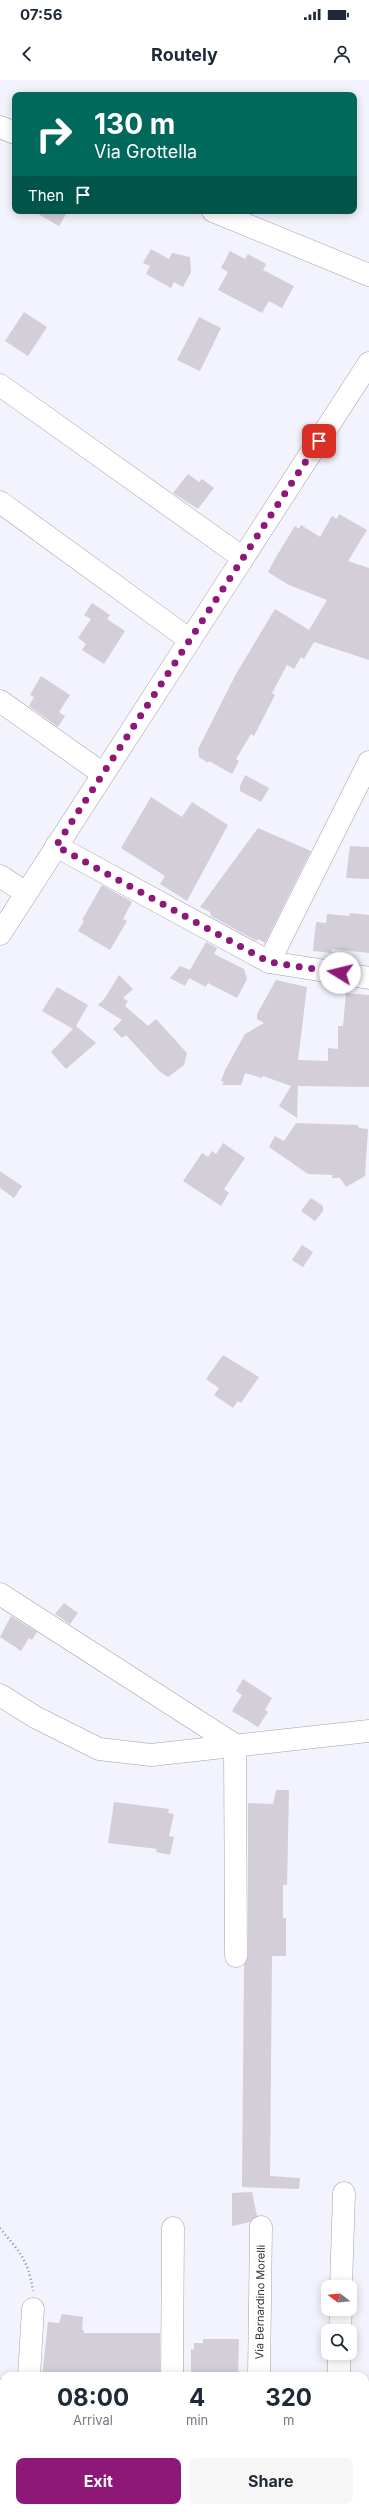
<!DOCTYPE html>
<html lang="en">
<head>
<meta charset="utf-8">
<style>
  :root { --surface:#fff; --page:#f6f6f7; --text:#1f2937; --muted:#747a83; --accent:#8e1878 }
  body { margin:0; font-family:Inter,sans-serif; background:var(--page); color:var(--text); height:100vh; display:flex; flex-direction:column; font-size:15px; white-space:nowrap }
  * { box-sizing:border-box; margin:0 }
  p { font-size:13px; color:var(--muted) }
  .icon { flex:none; width:22px; height:22px; fill:none; stroke:currentColor; stroke-width:2; stroke-linecap:round; stroke-linejoin:round }
  .map { position:relative; flex:1; overflow:hidden }
  .sheet { position:absolute; left:0px; top:2292px; width:369px; height:140px; display:flex; flex-direction:column; background:var(--surface); border-radius:12px 12px 0 0; box-shadow:0 2px 10px #0003 }
  .sheet>* { flex:none }
  .banner { position:absolute; left:12px; top:12px; width:345px; height:122px; border-radius:8px; box-shadow:0 2px 10px #0003; background:#00695c; color:#fff; overflow:hidden }
  .needle { width:26px; rotate:286deg }
  .controls { position:absolute; left:321px; top:2200px; display:grid; gap:8px }
  .controls a { display:grid; place-items:center; width:36px; height:36px; border-radius:8px; background:var(--surface); box-shadow:0 2px 10px #0003; font-size:20px }
  .pin { position:absolute; display:grid; place-items:center; width:34px; height:34px; color:#fff; margin:-17px; border-radius:8px; box-shadow:0 2px 6px #0006 }
  .me { position:absolute; width:44px; margin:-22px; rotate:279deg; stroke-linejoin:round; filter:drop-shadow(0 0 3px #0008) }
  .turn { display:flex; align-items:center; gap:14px; height:84px; padding:0 16px; font-size:18px }
  .turn .icon { width:52px; height:52px; stroke-width:2.5 }
  .turn b { display:block; font-size:28px; line-height:34px }
  .then { display:flex; align-items:center; height:38px; padding:0 16px; background:#0003; gap:8px; font-size:15px }
  .eta { display:flex; justify-content:space-evenly; align-items:center; height:68px; text-align:center }
  .eta b { font-size:24px; font-weight:700; line-height:28px }
  .cta { display:flex; gap:8px; margin-top:auto; padding:8px 16px }
  .cta a { flex:1; height:46px; border-radius:8px; background:var(--accent); color:#fff; font-size:16px; font-weight:700; line-height:46px; text-align:center }
  .cta a+a { background:var(--page); color:var(--text) }
  .status { display:flex; justify-content:space-between; align-items:center; height:28px; padding:0 20px; background:var(--surface); direction:ltr }
  .status svg { height:11px; fill:currentColor }
  header { display:flex; justify-content:space-between; align-items:center; height:52px; padding:0 16px; background:var(--surface); font-size:18px; font-weight:700 }
  .map>svg:first-child { display:block }
  .building { fill:#d3ced8 }
  .lines { fill:none; stroke-linecap:round; stroke-linejoin:round }
  .minor-casing { stroke:#a1a2ab; stroke-width:23 }
  .path { stroke:#8e8e95; stroke-width:2.5; stroke-dasharray:1 3; stroke-linecap:butt }
  .minor { stroke:#fff; stroke-width:22 }
  .route { stroke:#8e1878; stroke-width:7; stroke-dasharray:0 12.6 }
  .labels { text-anchor:middle; stroke-width:3; stroke-linejoin:round; paint-order:stroke }
  .street-label { font-size:11px; fill:#323236; stroke:#fff }
</style>
</head>
<body>
<div class="status"><b>07:56</b><svg viewBox="0 0 49 12"><path d="M0 12V9h3v3zM5 12V6h3v6zM10 12V3h3v9zM15 12V0h3v12zM26 1h20v11H26zM47 4h2v5h-2z"/></svg></div>
<header><svg class="icon" aria-label="back" viewBox="0 0 24 24"><path d="M15 5l-7 7 7 7"/></svg>Routely<svg class="icon" aria-label="person" viewBox="0 0 24 24"><circle cx="12" cy="8" r="4"/><path d="M4 21q1-7 8-7t8 7"/></svg></header>
<div class="map">
<svg width="369" height="2432" viewBox="0 0 369 2432">
  <rect width="100%" height="100%" fill="#f2f3fd"/>
  <path class="building" d="M33,131H68L59,146Z
    M151,169L169,179L172,173L190,177L191,192L183,207L174,202L171,208L146,194L150,186L143,183Z
    M230,171L245,179L248,174L266,184L263,190L294,206L282,228L269,221L262,233L218,210L228,192L221,188Z
    M24,232L47,247L28,276L5,261Z
    M199,237L221,248L200,291L177,280Z
    M188,394L199,402L202,399L214,408L198,429L173,413Z
    M339,434L367,450L348,481L369,488V580L314,562L304,579L301,577L294,589L287,585L272,613L275,615L254,656L251,654L236,679L239,681L232,694L209,681L208,683L199,677L198,669L236,594L275,529L309,550L327,520L289,505L268,492L276,477L295,446L299,449L301,445L320,457L332,436L337,439Z
    M92,523L110,535L107,539L125,551L104,584L82,570L86,564L78,558L91,539L84,535Z
    M41,596L70,615L59,632L65,636L58,647L29,626L34,617L30,615Z
    M245,695L269,708L261,722L240,711V706Z
    M151,717L182,737L192,722L228,745L187,821L160,804L165,796L121,768Z
    M258,748L311,771L265,863L258,859L257,861L211,836L210,832L200,827Z
    M350,766L369,767V799L346,798Z
    M102,805L132,822L123,839L127,841L110,870L78,851L84,841L82,840Z
    M350,833L369,835V873L332,869L331,873L313,871L316,842L326,843L327,834L349,836Z
    M206,862L217,868L214,874L244,889L247,899L237,918L208,903L206,907L189,898L185,906L170,898L180,886L190,890Z
    M119,895L133,909L123,918L128,921L125,926L148,946L156,939L187,973L184,985L168,997L159,991L126,955L122,958L113,949L122,940L98,925L105,918Z
    M276,900L307,907L298,980L328,981V968L338,969V946H343L346,913L369,915V1007L298,1006L297,1038L279,1026L291,1006L263,996L262,998L245,993L241,1005H222L224,1002L221,1001L225,990L245,954L264,943L257,939V934Z
    M57,907L88,925L76,946L96,963L66,989L51,972L73,949L42,931Z
    M296,1043L358,1045L359,1048L368,1049L365,1096L346,1107L340,1098H332L333,1095L308,1094L269,1067L275,1056L284,1061Z
    M223,1063L245,1078L224,1109L229,1113L221,1126L183,1101L202,1073L208,1077L212,1071L216,1074Z
    M0,1091L22,1106L14,1118L0,1108Z
    M311,1118L323,1126V1131L315,1141L301,1131Z
    M302,1165L313,1172L303,1187L292,1180Z
    M223,1275L259,1297L241,1323L238,1321L233,1328L214,1315L219,1308L206,1299Z
    M64,1523L78,1533L70,1544L55,1534Z
    M11,1536L37,1552L32,1560L29,1558L21,1571L0,1557Z
    M243,1599L272,1618L265,1630L268,1632L258,1647L232,1631L242,1615L236,1611Z
    M276,1710H289L287,1805H283V1838H286V1876H272L270,2096L300,2098L299,2109L242,2107L244,1885L248,1876V1723L273,1724Z
    M114,1722L169,1729L168,1733L174,1734L169,1756L174,1757L170,1775L156,1772L157,1769L108,1763Z
    M252,2112L257,2136L250,2142L232,2146V2113Z
    M62,2234L83,2237L82,2250H84V2253H160V2296H42L48,2242L59,2243Z
    M203,2259H239L238,2296H191V2269L194,2270V2263H203Z"/>
  <g class="lines">
    <defs>
      <g id="minor">
        <path d="M0,47L15,53"/>
        <path d="M213,131L369,195"/>
        <path d="M0,305L243,478"/>
        <path d="M0,422L190,560"/>
        <path d="M0,621L103,694"/>
        <path d="M56,766L269,882L369,898"/>
        <path d="M0,796L26,813"/>
        <path d="M0,854L369,283"/>
        <path d="M269,882L369,682"/>
        <path d="M0,1514L235,1665L236,1876"/>
        <path d="M0,1615L35,1637L99,1669L151,1675L369,1651"/>
        <path d="M341,2207L344,2113"/>
        <path d="M340,2251L341,2229"/>
        <path d="M29,2296L33,2229"/>
        <path d="M172,2296L173,2148"/>
        <path id="s1" d="M259,2296L261,2147"/>
        <path d="M339,2296V2273"/>
        <path d="M0,2310L4,2311"/>
        <path d="M20,2432V2428"/>
        <path d="M172,2432V2428"/>
        <path d="M256,2432V2428"/>
        <path d="M335,2432V2428"/>
      </g>
    </defs>
    <use href="#minor" class="minor-casing"/>
    <path class="path" d="M0,2148C19,2172 28,2178 33,2211"/>
    <use href="#minor" class="minor"/>
  </g>
  <g class="lines">
    <path class="route" d="M319,361L56,766L269,882L340,893"/>
  </g>
  <g class="labels">
    <g class="street-label">
      <text dy="4" stroke="none"><textPath href="#s1" startOffset="74">Via Bernardino Morelli</textPath></text>
    </g>
  </g>
</svg>
<div class="controls">
<a><svg class="needle" viewBox="-14 -14 28 28"><path d="M0-13l5 13h-10z" fill="#e53935"/><path d="M0 13l5-13h-10z" fill="#747a83"/></svg></a>
<a><svg class="icon" aria-label="search" viewBox="0 0 24 24"><circle cx="10" cy="10" r="6"/><path d="M15 15l6 6"/></svg></a>
</div>
<div class="pin" style="left:319px;top:361px;background:#d93025"><svg class="icon" aria-label="arrive" viewBox="0 0 24 24"><path d="M6 21V4h12l-3 4 3 4H6"/></svg></div>
<svg class="me" style="left:340px;top:893px" viewBox="-20 -20 40 40"><circle r="19" fill="#fff"/><path d="M0-13L10 11 0 6-10 11z" fill="#8e1878"/></svg>
<div class="banner">
<div class="turn"><svg class="icon" aria-label="right" viewBox="0 0 24 24"><path d="M7 20v-9h11M14 6l5 5-5 5"/></svg><div><b>130 m</b>Via Grottella</div></div>
<div class="then">Then<svg class="icon" aria-label="arrive" viewBox="0 0 24 24"><path d="M6 21V4h12l-3 4 3 4H6"/></svg></div>
</div>
<section class="sheet">
<div class="eta">
<div><b>08:00</b><p>Arrival</p></div>
<div><b>4</b><p>min</p></div>
<div><b>320</b><p>m</p></div>
</div>
<div class="cta"><a>Exit</a><a>Share</a></div>
</section>
</div>
</body>
</html>
